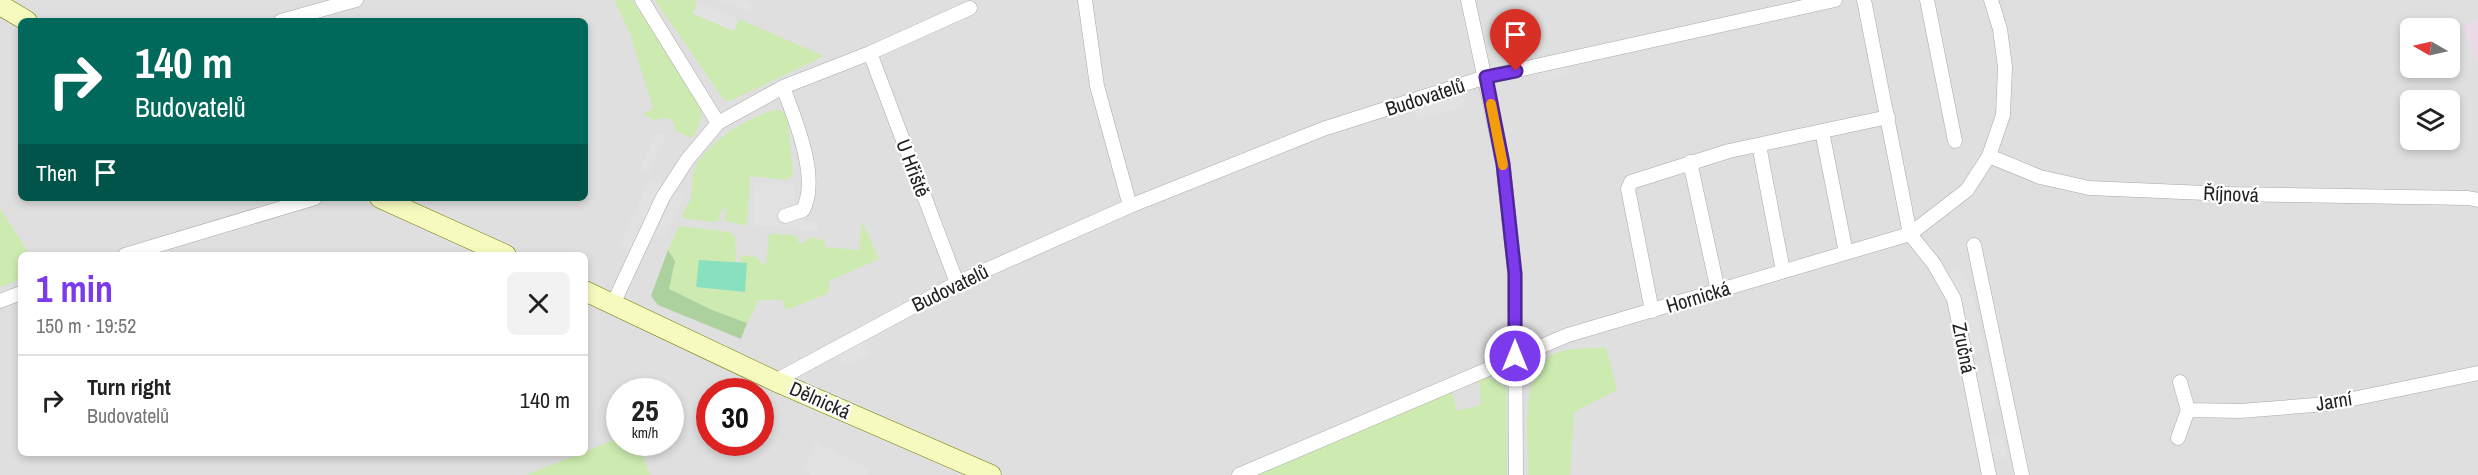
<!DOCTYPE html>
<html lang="en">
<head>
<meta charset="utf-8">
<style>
  :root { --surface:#fff; --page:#f2f2f2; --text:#222; --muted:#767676; --line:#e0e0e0; --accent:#7c3aed }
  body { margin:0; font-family:"Archivo Narrow",sans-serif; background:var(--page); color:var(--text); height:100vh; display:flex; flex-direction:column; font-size:22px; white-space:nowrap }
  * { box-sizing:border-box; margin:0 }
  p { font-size:20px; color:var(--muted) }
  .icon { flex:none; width:33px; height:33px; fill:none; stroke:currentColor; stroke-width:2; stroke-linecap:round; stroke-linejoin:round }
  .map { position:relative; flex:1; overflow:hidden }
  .drawer { position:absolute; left:18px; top:252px; width:570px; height:204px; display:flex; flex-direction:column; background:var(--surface); border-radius:9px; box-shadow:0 3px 9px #0003 }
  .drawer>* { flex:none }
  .top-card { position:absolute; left:18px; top:18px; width:570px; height:183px; border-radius:9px; box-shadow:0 3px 9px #0003; background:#00695c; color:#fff; overflow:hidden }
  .needle { width:39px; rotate:279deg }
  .fabs { position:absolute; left:2400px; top:18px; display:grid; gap:12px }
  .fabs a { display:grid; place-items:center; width:60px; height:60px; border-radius:9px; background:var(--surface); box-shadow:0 3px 9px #0003; font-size:30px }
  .speed { position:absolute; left:606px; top:378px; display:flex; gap:12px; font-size:30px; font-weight:700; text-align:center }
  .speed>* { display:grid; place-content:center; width:78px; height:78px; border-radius:50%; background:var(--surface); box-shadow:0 3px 9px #0003; line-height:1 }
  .speed small { font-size:15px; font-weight:400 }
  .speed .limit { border:9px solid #d22; background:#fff; color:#111 }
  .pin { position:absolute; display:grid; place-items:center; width:51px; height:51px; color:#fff; margin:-62px -26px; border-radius:50% 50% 50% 0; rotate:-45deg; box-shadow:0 0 6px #0007 }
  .pin .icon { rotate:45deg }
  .me { position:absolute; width:66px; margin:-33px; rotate:0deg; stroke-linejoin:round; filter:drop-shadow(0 0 4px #0008) }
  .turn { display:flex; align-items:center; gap:21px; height:126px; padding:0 18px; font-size:27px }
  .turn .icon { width:78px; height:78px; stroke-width:2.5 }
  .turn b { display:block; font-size:42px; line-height:51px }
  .then { display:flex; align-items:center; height:57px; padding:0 18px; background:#0003; gap:12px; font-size:22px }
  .round { display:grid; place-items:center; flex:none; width:63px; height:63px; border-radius:9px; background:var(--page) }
  .summary { display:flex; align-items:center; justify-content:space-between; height:102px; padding:0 18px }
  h1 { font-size:36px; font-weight:800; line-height:45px; color:var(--accent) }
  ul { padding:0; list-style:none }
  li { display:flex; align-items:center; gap:18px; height:90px; padding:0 18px; border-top:2px solid var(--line) }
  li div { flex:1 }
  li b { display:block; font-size:22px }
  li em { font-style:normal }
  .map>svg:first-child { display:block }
  .residential { fill:#e0dfdf; fill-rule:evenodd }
  .industrial { fill:#ebdbe8 }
  .grass { fill:#cdebb0 }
  .forest { fill:#add19e }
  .pitch { fill:#88e0be }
  .parking { fill:#e2e2e2 }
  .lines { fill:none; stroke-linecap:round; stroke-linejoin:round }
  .street-casing { stroke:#a9a9a9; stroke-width:15 }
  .secondary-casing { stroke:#707d05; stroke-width:21 }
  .street { stroke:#fff; stroke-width:14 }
  .secondary { stroke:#f7fabf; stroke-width:20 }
  .route-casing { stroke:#51269a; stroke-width:15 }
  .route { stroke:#7c3aed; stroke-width:10 }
  .slow { stroke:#f59e0b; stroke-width:10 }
  .labels { text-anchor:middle; stroke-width:4.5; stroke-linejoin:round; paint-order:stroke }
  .street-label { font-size:20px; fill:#222; stroke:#fff }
</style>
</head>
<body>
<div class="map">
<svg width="2478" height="475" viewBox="0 0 2478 475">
  <rect width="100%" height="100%" fill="#f2efe9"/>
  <path class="residential" d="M0,0H2478V475H0ZM21,21H585V198H21ZM2410,28H2450V68H2410ZM2410,100H2450V140H2410ZM21,255H585V453H21ZM620,392H670V442H620ZM710,392H760V442H710Z"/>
  <path class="industrial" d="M2478,19V63L2463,26Z"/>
  <path class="grass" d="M614,0H632L699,100C704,114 700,125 693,137H690L674,130L675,124L668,118L655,120L643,115L653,108L630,34Z
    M655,0H693L697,2L693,13L734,31L739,19L824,56L730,101L724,100Z
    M777,109L787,115L793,172L791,178L785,180L750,176L747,226L725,221L726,209H722L718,221L714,222L682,218C682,210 690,205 691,197C693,187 691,173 696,165C712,139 748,117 777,109Z
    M0,208L30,255H21V279L0,287Z
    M862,221L879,259L829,281V293L786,310L782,300H759L747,323L712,310L669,289L675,261L668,250L679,226L730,232L735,237L736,262H740L741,255L755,257L766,266L769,234L794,235L798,237V243H804L810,237L825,241V247L859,250Z
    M1606,347L1617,390L1574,412L1570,475H1528C1529,440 1517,364 1559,352C1573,347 1592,349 1606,347Z
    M1483,378L1493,379L1507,389V475H1249L1451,390L1457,411L1481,405L1479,380Z
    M619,438L620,442L638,443L650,475H526Z"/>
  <path class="forest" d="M668,250L675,261L669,289L712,310L747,323L741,339L658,305L651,296Z"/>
  <path class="pitch" d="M699,260L747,263L745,292L696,287Z"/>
  <path class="parking" d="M720,0H743L753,5L749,13Z
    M697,2L739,19L734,31L693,14Z
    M1565,60L1569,76L1541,82L1537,66Z
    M1461,85L1466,106L1418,120L1413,101Z
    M656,133L667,134L649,172L639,171Z
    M649,180L661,185L630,251L619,247Z
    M755,183L795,185L793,219L818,222L817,231L753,225Z
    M675,191L685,195L665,237L656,233Z
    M1960,268L1972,292L1985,350L1973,353L1960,295L1948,273Z
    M862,334L872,353L843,367L832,350Z
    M1987,358L1997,409L1984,411L1974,361Z
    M2001,434L2007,457L1994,460L1988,437Z
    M816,441L870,470L868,475H811L803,470Z"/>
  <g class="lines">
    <defs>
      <path id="street" d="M642,0L718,123
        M1085,0L1097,86L1130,206
        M1468,0L1503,164L1515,274L1516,475
        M1864,0L1910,234L1934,264L1954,299L1989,475
        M1927,0L1955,141
        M281,21L356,0
        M870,53L957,283
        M783,87C795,120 820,177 803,210L785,216
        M1822,131L1846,253
        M1759,145L1783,271
        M1989,156L2040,177L2089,188L2229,194L2468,198L2478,200
        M1690,162L1718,291
        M1974,245L2022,475
        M125,255L315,198
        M0,301L21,293
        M613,304L663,197L687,160L718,123L783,87L870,53L970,8
        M1652,311L1628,189L1631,182L1729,151L1888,117
        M775,381L957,283L1130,206L1323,129L1486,77L1835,0
        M2188,410L2240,411L2328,404L2478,373
        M2178,438L2188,410L2180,382
        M1239,475L1568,335L1910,234L1967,190L1989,156L2003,115L2005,67L2000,29L1991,0"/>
      <path id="secondary" d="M0,5L27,21
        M380,198L506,255
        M585,291L775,381L991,475"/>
    </defs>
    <use href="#street" class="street-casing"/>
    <use href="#secondary" class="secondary-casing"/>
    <use href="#street" class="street"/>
    <use href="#secondary" class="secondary"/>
  </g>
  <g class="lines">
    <defs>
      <path id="route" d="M1515,356V274L1503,164L1486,77L1516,71"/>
    </defs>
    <use href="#route" class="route-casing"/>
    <use href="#route" class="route"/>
    <path class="slow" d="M1491,104L1503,165"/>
  </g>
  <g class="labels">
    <g class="street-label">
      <text transform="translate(1425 97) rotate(-18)" y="7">Budovatelů</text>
      <text transform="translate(913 168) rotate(69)" y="7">U Hřiště</text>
      <text transform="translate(2231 194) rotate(2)" y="7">Říjnová</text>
      <text transform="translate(950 288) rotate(-26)" y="7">Budovatelů</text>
      <text transform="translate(1698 297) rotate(-17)" y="7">Hornická</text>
      <text transform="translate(1964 348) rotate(79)" y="7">Zručná</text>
      <text transform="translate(820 400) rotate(24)" y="7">Dělnická</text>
      <text transform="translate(2334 401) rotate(-9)" y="7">Jarní</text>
    </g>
  </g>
</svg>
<div class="fabs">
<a><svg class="needle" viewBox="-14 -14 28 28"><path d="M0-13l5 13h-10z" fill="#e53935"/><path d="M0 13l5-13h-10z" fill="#767676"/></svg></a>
<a><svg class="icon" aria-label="layers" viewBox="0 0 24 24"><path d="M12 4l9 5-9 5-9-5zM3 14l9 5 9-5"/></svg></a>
</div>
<div class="speed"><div>25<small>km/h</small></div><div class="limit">30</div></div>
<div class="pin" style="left:1516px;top:71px;background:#d93025"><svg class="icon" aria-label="arrive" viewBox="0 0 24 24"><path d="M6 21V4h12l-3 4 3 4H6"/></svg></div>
<svg class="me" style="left:1515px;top:356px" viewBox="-20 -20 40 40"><circle r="17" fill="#7c3aed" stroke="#fff" stroke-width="3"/><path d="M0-11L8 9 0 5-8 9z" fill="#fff"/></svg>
<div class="top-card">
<div class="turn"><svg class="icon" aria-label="right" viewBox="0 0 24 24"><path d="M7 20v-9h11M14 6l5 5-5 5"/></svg><div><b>140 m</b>Budovatelů</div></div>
<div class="then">Then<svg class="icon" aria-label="arrive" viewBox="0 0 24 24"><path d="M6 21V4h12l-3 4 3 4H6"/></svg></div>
</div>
<section class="drawer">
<div class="summary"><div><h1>1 min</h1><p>150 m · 19:52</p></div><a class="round"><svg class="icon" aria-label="close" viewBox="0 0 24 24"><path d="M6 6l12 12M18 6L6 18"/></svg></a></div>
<ul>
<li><svg class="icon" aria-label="right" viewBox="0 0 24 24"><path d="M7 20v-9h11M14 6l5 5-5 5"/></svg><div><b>Turn right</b><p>Budovatelů</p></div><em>140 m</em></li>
</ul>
</section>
</div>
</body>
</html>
